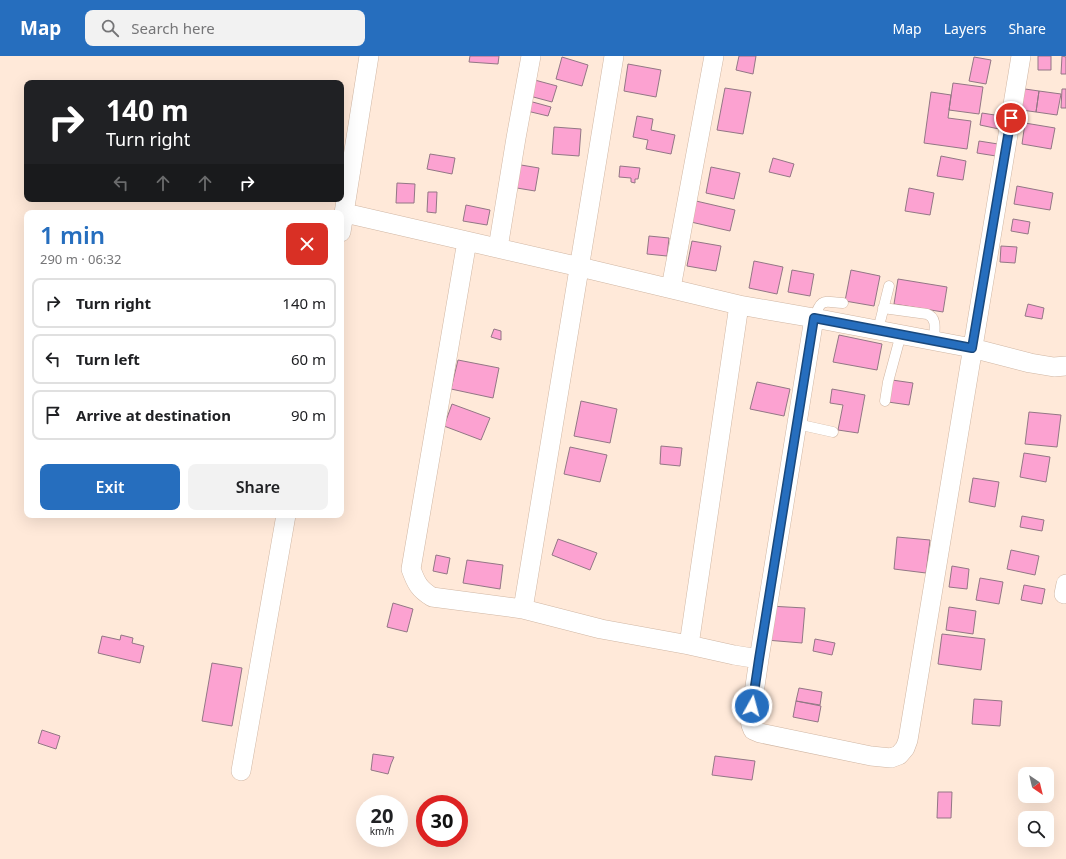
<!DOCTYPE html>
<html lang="en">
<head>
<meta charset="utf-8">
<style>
  :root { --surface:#fff; --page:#f2f2f2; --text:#202124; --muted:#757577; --line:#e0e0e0; --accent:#266ebe }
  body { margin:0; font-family:"Noto Sans",sans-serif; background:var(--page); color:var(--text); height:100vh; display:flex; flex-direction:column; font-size:15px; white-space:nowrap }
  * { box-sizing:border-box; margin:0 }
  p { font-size:13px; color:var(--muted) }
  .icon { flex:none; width:22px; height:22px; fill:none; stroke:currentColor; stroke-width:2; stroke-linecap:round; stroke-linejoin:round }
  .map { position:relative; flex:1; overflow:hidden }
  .details { position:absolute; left:24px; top:154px; width:320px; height:308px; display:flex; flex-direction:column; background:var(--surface); border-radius:8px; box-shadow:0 4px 16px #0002 }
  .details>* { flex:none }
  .guide { position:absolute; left:24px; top:24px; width:320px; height:122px; border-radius:8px; box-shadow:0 4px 16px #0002; background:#202124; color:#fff; overflow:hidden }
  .needle { width:26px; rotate:145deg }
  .tools { position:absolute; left:1018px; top:711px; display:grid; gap:8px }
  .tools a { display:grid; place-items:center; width:36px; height:36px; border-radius:8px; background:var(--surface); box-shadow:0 4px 16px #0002; font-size:20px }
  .speed { position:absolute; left:356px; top:739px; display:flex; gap:8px; font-size:20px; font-weight:700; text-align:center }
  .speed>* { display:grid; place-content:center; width:52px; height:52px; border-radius:50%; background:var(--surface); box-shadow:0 4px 16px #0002; line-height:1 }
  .speed small { font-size:10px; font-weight:400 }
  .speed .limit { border:6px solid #d22; background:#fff; color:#111 }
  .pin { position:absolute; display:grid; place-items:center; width:34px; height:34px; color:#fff; margin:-17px; border:2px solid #fff; border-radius:50%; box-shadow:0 1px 4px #0007 }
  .me { position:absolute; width:44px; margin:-22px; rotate:7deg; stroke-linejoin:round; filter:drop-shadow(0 0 3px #0008) }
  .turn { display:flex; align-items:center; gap:14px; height:84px; padding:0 16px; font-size:18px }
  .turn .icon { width:52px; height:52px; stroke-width:2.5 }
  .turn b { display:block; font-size:28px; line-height:34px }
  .lanes { display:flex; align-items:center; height:38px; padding:0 16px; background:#0003; justify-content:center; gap:20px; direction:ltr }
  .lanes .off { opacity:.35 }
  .round { display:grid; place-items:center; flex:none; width:42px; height:42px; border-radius:8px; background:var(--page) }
  .summary { display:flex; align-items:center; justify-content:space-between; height:68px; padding:0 16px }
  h1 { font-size:24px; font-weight:600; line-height:30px; color:var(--accent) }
  .button { display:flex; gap:8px; margin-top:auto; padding:8px 16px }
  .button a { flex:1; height:46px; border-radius:8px; background:var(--accent); color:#fff; font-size:16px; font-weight:600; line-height:46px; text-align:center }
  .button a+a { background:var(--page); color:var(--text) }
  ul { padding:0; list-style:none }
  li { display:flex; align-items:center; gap:12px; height:50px; margin:0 8px 6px; padding:0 8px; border:2px solid var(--line); border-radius:8px }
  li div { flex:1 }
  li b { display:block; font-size:15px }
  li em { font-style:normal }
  header { display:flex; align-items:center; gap:24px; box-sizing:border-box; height:56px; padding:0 20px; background:var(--accent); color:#fff }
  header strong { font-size:19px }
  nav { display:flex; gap:22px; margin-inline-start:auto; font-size:14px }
  .search { width:280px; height:36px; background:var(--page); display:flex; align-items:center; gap:10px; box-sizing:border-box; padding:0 14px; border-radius:8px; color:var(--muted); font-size:15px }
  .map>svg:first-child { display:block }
  .building { fill:#fca2d1; stroke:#937785 }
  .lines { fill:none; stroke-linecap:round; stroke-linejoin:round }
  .service-casing { stroke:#d0b6a3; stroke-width:11 }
  .minor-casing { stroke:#d0b6a3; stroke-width:20 }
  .service { stroke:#fff; stroke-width:10 }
  .minor { stroke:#fff; stroke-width:19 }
  .route-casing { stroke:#19487c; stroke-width:10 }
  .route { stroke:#266ebe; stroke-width:7 }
</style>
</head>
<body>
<header>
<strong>Map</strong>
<div class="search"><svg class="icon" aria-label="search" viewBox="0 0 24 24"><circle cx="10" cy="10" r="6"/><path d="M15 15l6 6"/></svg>Search here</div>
<nav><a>Map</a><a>Layers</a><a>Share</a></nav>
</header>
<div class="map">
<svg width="1066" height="803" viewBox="0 0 1066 803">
  <rect width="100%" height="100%" fill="#ffe9d9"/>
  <path class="building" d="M470,0H499L498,8L469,6Z
    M739,0H756L753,18L736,14Z
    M1038,0H1051V14H1038Z
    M1062,0L1066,1V18H1061Z
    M562,1L588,9L582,30L556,23Z
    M974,1L991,4L986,28L969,25Z
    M628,8L661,14L656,41L624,35Z
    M531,23L557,30L552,46L526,39Z
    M953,27L983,31L979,58L949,54Z
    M725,32L751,36L743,78L717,74Z
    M1018,32L1039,35L1036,56L1014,53Z
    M1062,33H1066V52H1061Z
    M1039,35L1061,38L1057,59L1036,56Z
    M931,36L951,39L948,62L971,65L967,93L924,87Z
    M529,45L551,51L548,60L527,55Z
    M982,57L1001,60L999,73L980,69Z
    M637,60L653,63L651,74L675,79L671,98L646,93L648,84L633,81Z
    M1025,67L1055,72L1051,93L1022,88Z
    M554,71L581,73L579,100L552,98Z
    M979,85L998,88L996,100L977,97Z
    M430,98L455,102L452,118L427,113Z
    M941,100L966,105L963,124L937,120Z
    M773,102L794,108L790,121L769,116Z
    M515,108L539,112L535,135L511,131Z
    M620,110L640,112L638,123H635V127L631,126V122L619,121Z
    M711,111L740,117L734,143L706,137Z
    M397,127L415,128L414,147H396Z
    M1017,130L1053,137L1050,154L1014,148Z
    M909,132L934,137L930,159L905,155Z
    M428,136H437L436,157L427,156Z
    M696,145L735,154L730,175L691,166Z
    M466,149L490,154L487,169L463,165Z
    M1013,163L1030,166L1028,178L1011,175Z
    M649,180L669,182L667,200L647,198Z
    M692,185L721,190L716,215L687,210Z
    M1001,190L1017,191L1015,207L1000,206Z
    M754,205L783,211L777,238L749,232Z
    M792,214L814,218L810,240L788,236Z
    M851,214L880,220L874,250L845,245Z
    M898,223L947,231L943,256L894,248Z
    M1028,248L1044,252L1042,263L1025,260Z
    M494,273L501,275V284L491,281Z
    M839,279L882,288L877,314L833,306Z
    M458,304L499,312L493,342L451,333Z
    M892,324L913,327L909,349L888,346Z
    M757,326L790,333L784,360L750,353Z
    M832,333L865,339L858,377L838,374L843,349L830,347Z
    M581,345L617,353L610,387L574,380Z
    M452,348L490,362L481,384L444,370Z
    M1029,356L1061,359L1057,391L1025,388Z
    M661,390L682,392L680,410L660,408Z
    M570,391L607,399L600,426L564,418Z
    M1024,397L1050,401L1046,426L1020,421Z
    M973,422L999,426L995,451L969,446Z
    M1022,460L1044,464L1042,475L1020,471Z
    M897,481L930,484L926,517L894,513Z
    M558,483L597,497L590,514L552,499Z
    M1011,494L1039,500L1035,519L1007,513Z
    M436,499L450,502L447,518L433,515Z
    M467,504L503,509L500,533L463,527Z
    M952,510L969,513L967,533L949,531Z
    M980,522L1003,526L999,548L976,544Z
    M1024,529L1045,533L1042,548L1021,544Z
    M393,547L413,553L407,576L387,571Z
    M769,550L805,552L802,587L766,584Z
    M949,551L976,555L973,578L946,574Z
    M942,578L985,583L981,614L938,608Z
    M121,579L133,582L132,587L144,590L140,607L98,597L102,580L120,584Z
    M815,583L835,587L832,599L813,595Z
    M212,607L242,612L232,670L202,665Z
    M799,632L822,636L820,649L796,645Z
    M974,643L1002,645L1000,670L972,668Z
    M796,645L821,650L818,666L793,661Z
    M42,674L60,680L56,693L38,687Z
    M373,698L394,701L391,708L388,718L371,714Z
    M715,700L755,705L752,724L712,719Z
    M938,736H952L951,762H937Z"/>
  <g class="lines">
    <defs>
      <path id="service" d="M883,252L927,258C938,262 934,275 934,285
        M814,262C822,241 823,246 843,247
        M878,274L889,230
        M885,345L888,326L901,278
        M797,368L833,376"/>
      <path id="minor" d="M345,157L580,211L739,249L814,262L972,292L1030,307L1054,311L1066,310
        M341,176L369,0
        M467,185L411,513C416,527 419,533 432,541L523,553L601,573L689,589L739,249
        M498,192L516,82L531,0
        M671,232L714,0
        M1064,538L1066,528
        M523,553L614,0
        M689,589L734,599L759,603L814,262
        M759,603L750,664L751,669L753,674L760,677L871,700L891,702L899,699L905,692L908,684L1021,0
        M241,715L286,459"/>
    </defs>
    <use href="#service" class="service-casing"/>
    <use href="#minor" class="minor-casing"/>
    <use href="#service" class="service"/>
    <use href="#minor" class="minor"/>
  </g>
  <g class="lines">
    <defs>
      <path id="route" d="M752,650L759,603L814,262L972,292L1011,62"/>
    </defs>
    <use href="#route" class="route-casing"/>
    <use href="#route" class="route"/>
  </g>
</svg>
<div class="tools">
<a><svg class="needle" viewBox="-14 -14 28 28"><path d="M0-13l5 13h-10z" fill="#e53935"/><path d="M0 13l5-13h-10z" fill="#757577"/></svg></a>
<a><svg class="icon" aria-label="search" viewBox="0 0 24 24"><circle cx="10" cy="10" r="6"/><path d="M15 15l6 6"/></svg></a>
</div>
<div class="speed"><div>20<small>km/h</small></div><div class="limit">30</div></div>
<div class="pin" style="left:1011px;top:62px;background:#d93025"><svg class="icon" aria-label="arrive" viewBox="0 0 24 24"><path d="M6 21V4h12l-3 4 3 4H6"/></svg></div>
<svg class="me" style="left:752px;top:650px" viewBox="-20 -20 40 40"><circle r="17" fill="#266ebe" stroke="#fff" stroke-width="3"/><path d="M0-11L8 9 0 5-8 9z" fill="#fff"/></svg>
<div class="guide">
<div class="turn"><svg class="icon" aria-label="right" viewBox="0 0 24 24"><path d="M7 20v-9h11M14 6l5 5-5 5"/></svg><div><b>140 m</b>Turn right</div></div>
<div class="lanes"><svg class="icon off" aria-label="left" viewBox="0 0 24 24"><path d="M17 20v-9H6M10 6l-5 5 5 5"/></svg><svg class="icon off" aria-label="ahead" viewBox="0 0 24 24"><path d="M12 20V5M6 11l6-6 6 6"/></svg><svg class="icon off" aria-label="ahead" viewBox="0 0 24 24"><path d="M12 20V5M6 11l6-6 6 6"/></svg><svg class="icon" aria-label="right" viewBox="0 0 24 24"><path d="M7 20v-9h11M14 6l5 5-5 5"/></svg></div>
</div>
<section class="details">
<div class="summary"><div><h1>1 min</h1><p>290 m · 06:32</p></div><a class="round" style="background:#d93025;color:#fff"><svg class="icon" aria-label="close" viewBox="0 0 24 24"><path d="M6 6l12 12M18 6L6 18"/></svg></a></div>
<ul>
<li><svg class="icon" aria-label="right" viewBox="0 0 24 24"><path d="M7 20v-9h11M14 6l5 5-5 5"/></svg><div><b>Turn right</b></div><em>140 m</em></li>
<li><svg class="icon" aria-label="left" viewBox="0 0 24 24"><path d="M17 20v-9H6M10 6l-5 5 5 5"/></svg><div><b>Turn left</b></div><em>60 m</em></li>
<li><svg class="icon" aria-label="arrive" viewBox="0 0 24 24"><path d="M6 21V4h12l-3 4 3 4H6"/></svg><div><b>Arrive at destination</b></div><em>90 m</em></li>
</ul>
<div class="button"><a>Exit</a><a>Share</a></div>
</section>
</div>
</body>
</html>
